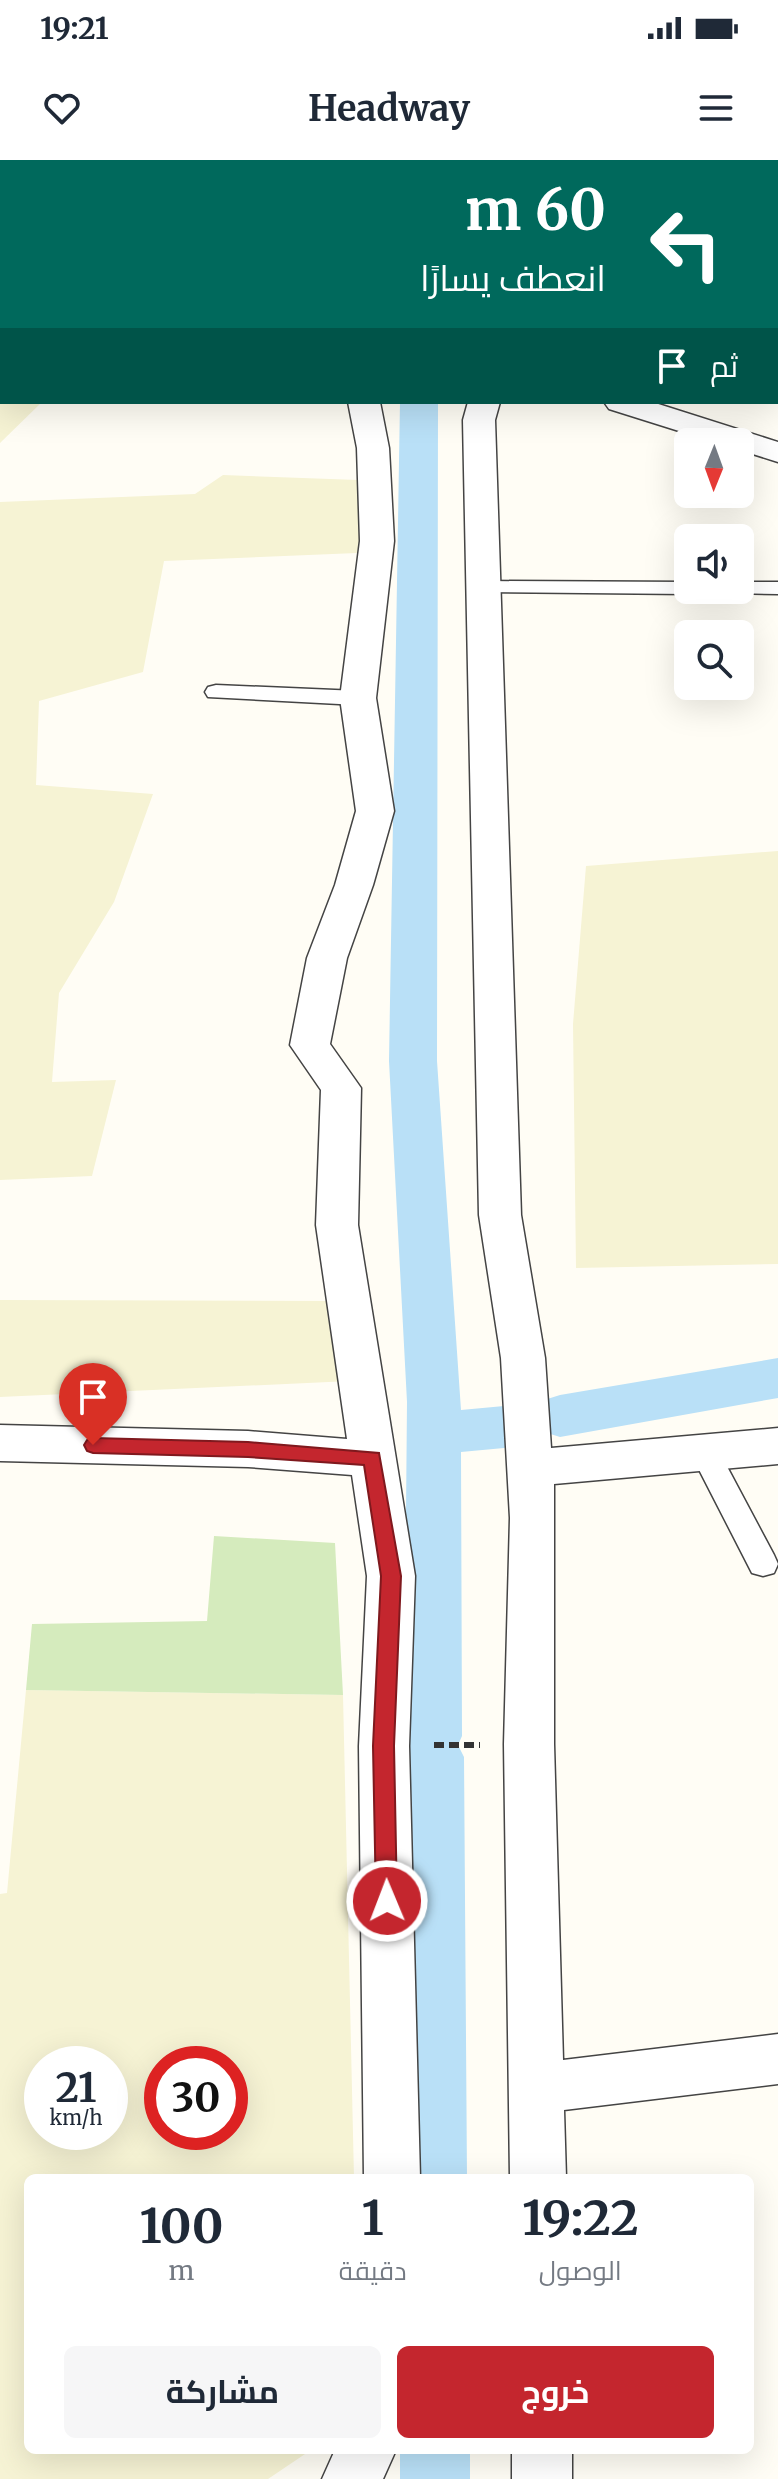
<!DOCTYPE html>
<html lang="ar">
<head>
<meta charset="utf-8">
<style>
  :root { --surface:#fff; --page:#f6f6f7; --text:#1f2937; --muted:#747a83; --accent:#c4262e }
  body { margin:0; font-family:Merriweather,Cairo,serif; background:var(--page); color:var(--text); direction:rtl; height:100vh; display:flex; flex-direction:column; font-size:30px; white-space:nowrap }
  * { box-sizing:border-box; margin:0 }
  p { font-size:26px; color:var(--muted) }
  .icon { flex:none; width:44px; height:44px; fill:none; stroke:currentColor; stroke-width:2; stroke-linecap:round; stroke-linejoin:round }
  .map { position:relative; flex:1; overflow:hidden; direction:ltr }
  .details { position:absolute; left:24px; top:2014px; width:730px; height:280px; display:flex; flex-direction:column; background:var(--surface); border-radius:12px; box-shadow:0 8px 32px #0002; direction:rtl }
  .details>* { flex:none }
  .top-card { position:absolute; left:0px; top:0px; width:778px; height:244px; box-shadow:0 8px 32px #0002; direction:rtl; background:#00695c; color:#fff; overflow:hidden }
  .needle { width:52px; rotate:181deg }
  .tools { position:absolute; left:674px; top:268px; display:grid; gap:16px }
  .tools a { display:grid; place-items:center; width:80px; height:80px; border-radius:12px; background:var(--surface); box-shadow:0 8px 32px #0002; font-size:40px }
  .speed { position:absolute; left:24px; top:1886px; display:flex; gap:16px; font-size:40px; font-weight:700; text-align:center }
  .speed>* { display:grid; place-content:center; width:104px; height:104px; border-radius:50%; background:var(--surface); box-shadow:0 8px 32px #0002; line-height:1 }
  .speed small { font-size:20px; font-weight:400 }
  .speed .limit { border:12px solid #d22; background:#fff; color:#111 }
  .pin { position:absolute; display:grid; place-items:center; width:68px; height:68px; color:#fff; margin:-82px -34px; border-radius:50% 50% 50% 0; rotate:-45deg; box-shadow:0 0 8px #0007 }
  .pin .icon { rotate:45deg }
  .me { position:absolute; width:88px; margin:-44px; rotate:359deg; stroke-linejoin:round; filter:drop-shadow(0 0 6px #0008) }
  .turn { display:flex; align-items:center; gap:28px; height:168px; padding:0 40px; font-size:36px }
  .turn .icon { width:104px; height:104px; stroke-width:2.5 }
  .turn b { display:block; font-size:56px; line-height:68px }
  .then { display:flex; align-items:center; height:76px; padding:0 40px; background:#0003; gap:16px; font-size:30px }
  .eta { display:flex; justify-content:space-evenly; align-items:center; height:136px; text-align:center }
  .eta b { font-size:48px; font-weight:700; line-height:56px }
  .primary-button { display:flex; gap:16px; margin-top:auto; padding:16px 40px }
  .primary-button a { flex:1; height:92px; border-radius:12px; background:var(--accent); color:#fff; font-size:32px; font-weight:700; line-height:92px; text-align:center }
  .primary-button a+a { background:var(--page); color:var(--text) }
  .status { display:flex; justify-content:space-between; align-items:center; height:56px; padding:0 40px; background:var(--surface); direction:ltr }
  .status svg { height:22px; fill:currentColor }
  header { display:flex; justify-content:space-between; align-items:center; height:104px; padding:0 40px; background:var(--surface); font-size:36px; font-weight:700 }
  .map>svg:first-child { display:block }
  .farmland { fill:#f6f3d4; fill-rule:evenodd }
  .green { fill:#d5ebbd }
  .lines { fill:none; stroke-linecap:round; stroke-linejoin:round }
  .canal { fill:#b9e0f7; fill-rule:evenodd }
  .lane-casing { stroke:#444; stroke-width:3 }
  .street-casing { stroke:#444; stroke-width:3 }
  .path { stroke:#333; stroke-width:6; stroke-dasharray:10 5; stroke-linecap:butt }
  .lane { fill:#fff; fill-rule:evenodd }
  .street { fill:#fff; fill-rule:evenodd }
  .route { fill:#c4262e; stroke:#7f191e; stroke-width:2 }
</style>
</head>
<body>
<div class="status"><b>19:21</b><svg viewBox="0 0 49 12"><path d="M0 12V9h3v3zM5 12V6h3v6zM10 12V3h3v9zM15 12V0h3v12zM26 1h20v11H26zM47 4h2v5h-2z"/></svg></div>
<header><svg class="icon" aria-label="menu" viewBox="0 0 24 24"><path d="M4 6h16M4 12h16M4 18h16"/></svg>Headway<svg class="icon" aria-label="heart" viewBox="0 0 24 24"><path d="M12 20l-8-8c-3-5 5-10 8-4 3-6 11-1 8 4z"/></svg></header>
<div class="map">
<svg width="778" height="2319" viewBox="0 0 778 2319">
  <rect width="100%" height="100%" fill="#fffdf5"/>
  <path class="farmland" d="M0,77L2,242H42L0,283Z
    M223,315L358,320L364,357L357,393L164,401L143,512L39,541L36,625L153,634L114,742L59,833L52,922L116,920L92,1016L0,1020V342L195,334Z
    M778,691V1104L576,1108L573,864L586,706Z
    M0,1140L331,1141L350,1221L0,1237Z
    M26,1530L343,1535L354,2018H28V2290H311L268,2319H0V1734L7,1733ZM110,1904V1972H42V1904ZM230,1904V1972H162V1904Z"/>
  <path class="green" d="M214,1376L335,1383L343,1535L26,1530L32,1464L207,1461Z"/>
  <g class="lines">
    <path class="canal" d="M384,0H418L420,2H386Z
      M0,58H2V79H0Z
      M400,242H438L437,901L461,1250L504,1246L523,1252L531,1267L523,1282L504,1288L461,1292L462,1576L458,1585L464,1597L467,2018H401L404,1597L409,1587L404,1576L407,1242L389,901Z
      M778,1198V1238L560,1277L541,1271L533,1256L541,1241L560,1235Z
      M400,2290H470V2319H400Z"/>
    <defs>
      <path id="lane" d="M484,421L688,422V430H697L688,434L476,432L473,427Z
        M740,422H778V434L732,433L731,430H740Z
        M216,525L358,531L366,533L369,538L366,543L358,545L208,537L205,532L208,527Z
        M705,1281L715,1284L774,1395L778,1404L774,1413L763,1416L752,1413L690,1292L695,1284Z"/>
      <path id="street" d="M451,0H479V2H451Z
        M0,44L2,45V63L0,62Z
        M348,242H380L389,288L394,381L376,538L394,651L373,725L347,798L330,884L361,928L358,1065L415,1416L409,1586L420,2018H364L359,1586L367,1416L352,1315L248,1307L0,1301V1265L248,1271L347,1279L316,1065L321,930L290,885L307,798L335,725L356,651L340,538L360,381L357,288Z
        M468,242H500L495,260L521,1055L545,1198L551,1288L778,1268V1304L554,1324V1584L563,1900L778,1874V1924L564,1950L566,2018H510L504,1584L510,1358L501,1198L479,1055L463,260Z
        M604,242H652L778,282V302L740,290V282H714L609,249Z
        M335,2290H396L383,2319H322Z
        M512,2290H572V2319H512Z"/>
    </defs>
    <use href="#lane" class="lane-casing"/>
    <use href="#street" class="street-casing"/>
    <path class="path" d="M434,1585H480"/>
    <use href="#lane" class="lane"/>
    <use href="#street" class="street"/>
  </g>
  <path class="route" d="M93,1278L248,1282L379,1293L401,1416L394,1586L397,1741L394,1747L387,1750L379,1747L376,1741L373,1586L381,1416L364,1305L248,1297L93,1293L87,1291L84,1285L87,1280Z"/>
</svg>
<div class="tools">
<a><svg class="needle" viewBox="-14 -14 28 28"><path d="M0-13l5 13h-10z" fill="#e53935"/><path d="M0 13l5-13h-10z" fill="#747a83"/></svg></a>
<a><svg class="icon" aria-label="sound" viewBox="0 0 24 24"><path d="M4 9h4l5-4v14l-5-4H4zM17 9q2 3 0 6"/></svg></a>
<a><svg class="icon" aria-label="search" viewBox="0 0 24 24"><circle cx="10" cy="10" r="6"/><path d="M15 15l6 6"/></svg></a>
</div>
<div class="speed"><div>21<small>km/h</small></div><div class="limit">30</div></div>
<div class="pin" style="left:93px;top:1285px;background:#d93025"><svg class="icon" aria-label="arrive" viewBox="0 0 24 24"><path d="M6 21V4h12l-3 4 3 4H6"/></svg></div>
<svg class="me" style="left:387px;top:1741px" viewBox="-20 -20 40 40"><circle r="17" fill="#c4262e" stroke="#fff" stroke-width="3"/><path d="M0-11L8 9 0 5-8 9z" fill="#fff"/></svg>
<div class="top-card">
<div class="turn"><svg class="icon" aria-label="left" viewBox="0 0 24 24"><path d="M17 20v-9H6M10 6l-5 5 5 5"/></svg><div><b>60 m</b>انعطف يسارًا</div></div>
<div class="then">ثم<svg class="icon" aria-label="arrive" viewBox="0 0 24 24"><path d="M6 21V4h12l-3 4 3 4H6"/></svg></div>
</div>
<section class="details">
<div class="eta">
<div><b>19:22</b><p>الوصول</p></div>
<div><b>1</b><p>دقيقة</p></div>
<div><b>100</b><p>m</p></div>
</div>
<div class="primary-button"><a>خروج</a><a>مشاركة</a></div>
</section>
</div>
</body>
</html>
